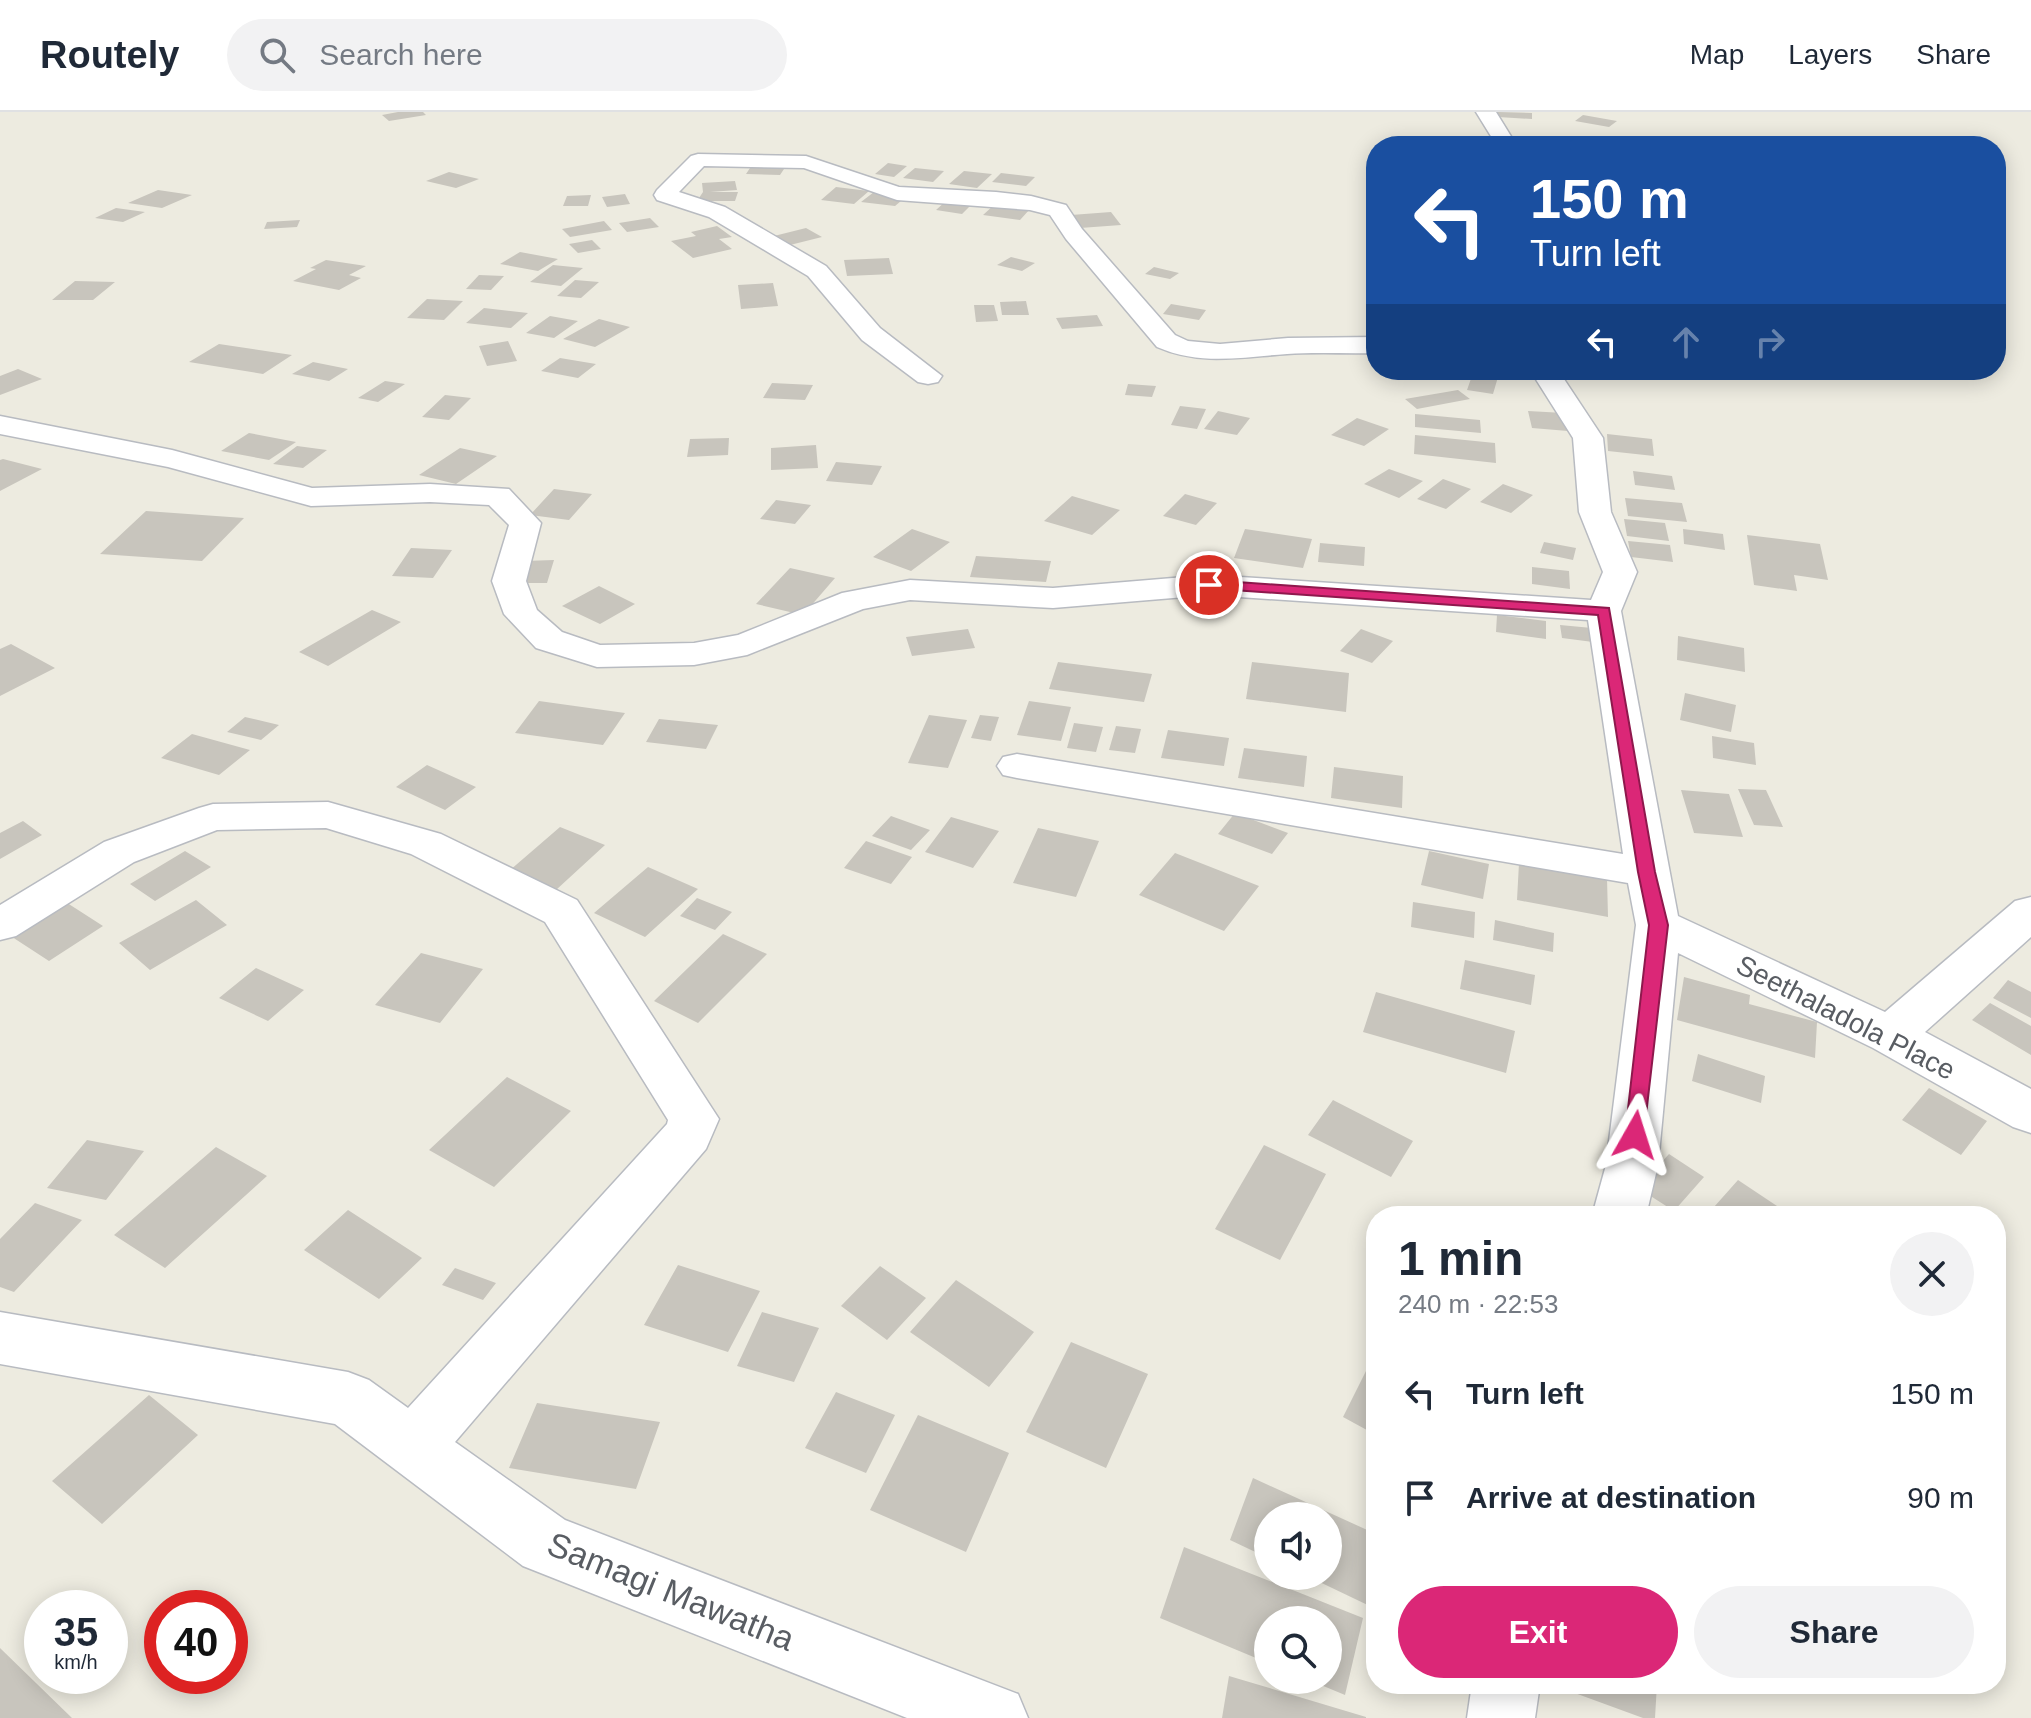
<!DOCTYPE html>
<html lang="en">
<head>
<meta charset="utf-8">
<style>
  :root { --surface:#fff; --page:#f2f2f3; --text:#1f2937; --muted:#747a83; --line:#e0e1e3; --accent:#db2777 }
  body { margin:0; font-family:Helvetica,sans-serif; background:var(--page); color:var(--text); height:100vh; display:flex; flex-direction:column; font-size:30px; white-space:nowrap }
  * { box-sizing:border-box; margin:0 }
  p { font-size:26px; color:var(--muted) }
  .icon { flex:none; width:44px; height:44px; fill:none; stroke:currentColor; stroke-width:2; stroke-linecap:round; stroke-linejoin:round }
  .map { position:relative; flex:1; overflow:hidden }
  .side { position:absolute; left:1366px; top:1094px; width:640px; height:488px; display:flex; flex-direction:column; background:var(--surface); border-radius:32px; box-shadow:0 4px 20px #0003 }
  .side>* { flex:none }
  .banner { position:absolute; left:1366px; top:24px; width:640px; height:244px; border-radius:32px; box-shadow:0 4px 20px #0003; background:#1a4fa0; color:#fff; overflow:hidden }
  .tools { position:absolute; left:1254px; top:1390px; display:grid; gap:16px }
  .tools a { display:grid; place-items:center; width:88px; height:88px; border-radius:50%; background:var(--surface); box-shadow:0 4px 20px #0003; font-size:40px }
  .speed { position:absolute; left:24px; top:1478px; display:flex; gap:16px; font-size:40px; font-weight:700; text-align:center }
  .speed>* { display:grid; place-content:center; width:104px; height:104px; border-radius:50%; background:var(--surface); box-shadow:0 4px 20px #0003; line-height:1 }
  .speed small { font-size:20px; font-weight:400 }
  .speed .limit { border:12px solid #d22; background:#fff; color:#111 }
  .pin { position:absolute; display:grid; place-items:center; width:68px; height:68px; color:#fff; margin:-34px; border:4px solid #fff; border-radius:50%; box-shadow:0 2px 8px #0007 }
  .me { position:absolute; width:88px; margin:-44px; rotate:6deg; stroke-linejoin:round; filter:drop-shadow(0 0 6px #0008) }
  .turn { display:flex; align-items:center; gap:28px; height:168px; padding:0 32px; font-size:36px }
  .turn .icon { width:104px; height:104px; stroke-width:2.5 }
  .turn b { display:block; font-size:56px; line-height:68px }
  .lanes { display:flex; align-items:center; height:76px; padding:0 32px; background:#0003; justify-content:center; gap:40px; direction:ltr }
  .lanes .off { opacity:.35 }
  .round { display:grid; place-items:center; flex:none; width:84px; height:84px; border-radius:42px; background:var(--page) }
  .summary { display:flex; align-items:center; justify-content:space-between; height:136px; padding:0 32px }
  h1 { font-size:48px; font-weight:700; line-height:60px }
  .button { display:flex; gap:16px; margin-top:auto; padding:16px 32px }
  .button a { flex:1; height:92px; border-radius:48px; background:var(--accent); color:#fff; font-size:32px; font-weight:700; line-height:92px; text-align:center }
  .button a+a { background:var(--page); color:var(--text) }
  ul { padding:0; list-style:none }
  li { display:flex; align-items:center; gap:24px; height:104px; padding:0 32px }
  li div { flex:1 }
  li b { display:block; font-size:30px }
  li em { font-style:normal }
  header { display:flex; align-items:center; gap:48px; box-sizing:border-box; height:112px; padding:0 40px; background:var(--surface); border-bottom:2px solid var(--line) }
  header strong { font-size:38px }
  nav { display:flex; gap:44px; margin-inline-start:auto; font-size:28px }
  .search { width:560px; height:72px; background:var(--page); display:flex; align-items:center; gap:20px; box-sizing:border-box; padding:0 28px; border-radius:44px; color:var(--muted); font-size:30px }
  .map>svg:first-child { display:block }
  .building { fill:#c8c5bd }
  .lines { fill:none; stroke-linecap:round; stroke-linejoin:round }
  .minor-casing { stroke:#b8bbc1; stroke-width:3 }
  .minor { fill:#fff; fill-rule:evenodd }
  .route { fill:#db2777; stroke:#8e194d; stroke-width:2 }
  .labels { text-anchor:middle; stroke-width:7; stroke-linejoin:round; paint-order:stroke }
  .street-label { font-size:28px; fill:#595d63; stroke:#fff }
  .near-street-label { font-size:34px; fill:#595d63; stroke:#fff }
</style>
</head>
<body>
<header>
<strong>Routely</strong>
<div class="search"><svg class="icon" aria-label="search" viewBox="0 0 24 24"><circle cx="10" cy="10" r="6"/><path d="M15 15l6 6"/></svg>Search here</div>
<nav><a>Map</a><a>Layers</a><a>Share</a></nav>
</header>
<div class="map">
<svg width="2031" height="1606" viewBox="0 0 2031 1606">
  <rect width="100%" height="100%" fill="#edebe0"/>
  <path class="building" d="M398,0H423L426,3L389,9L382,3Z
    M1498,0L1532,1V7L1498,5Z
    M1583,3L1617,9L1609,15L1575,9Z
    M888,51L907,54L894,65L875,62Z
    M752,53L786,54L780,63L746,62Z
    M915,56L944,59L933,70L903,66Z
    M964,59L992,62L977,76L949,72Z
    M449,60L479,67L456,76L426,69Z
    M1001,61L1035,65L1026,74L992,70Z
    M735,69L737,78L710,80H738L735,89H697L703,80L702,71Z
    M836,75L869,79L854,92L821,88Z
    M158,78L192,83L162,96L128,91Z
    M874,80L907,84L895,94L861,90Z
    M625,82L630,92L607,95L602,85Z
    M591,83L588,94H563L567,84Z
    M947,88L973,91L962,102L936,98Z
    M994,93L1030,97L1020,108L983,103Z
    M116,96L145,100L123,110L95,106Z
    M1111,100L1121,113L1080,116L1071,103Z
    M650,106L659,115L627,120L619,111Z
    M300,108L297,115L264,117L267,110Z
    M604,109L612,118L570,125L562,117Z
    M717,114L732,125L719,127L732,137L693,146L671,129L696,124L691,120Z
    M806,116L822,125L790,133L774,124Z
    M592,128L601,137L578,141L569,132Z
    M520,140L558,147L538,159L500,152Z
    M1011,145L1035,151L1022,159L997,153Z
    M889,146L893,162L847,164L844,148Z
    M326,148L366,154L349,163L361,166L339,178L293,169L316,157L310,156Z
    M553,153L583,156L561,174L530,170Z
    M1154,155L1179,161L1170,167L1145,162Z
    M479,163L504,164L491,178L466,177Z
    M575,168L599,170L581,186L557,184Z
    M75,169L115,170L93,188H52Z
    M773,171L778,194L741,197L738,173Z
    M427,187L463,189L444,208L407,206Z
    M1026,189L1029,203H1002L1000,190Z
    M1171,192L1206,198L1199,208L1163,202Z
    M974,193H994L998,209L976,210Z
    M484,196L528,201L511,216L466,211Z
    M1097,203L1103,214L1062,217L1056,206Z
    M550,204L578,209L554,226L526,221Z
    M599,207L630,215L595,235L563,227Z
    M508,229L517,249L487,254L479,234Z
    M219,232L292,243L263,262L189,250Z
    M560,246L596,252L578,266L541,259Z
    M313,250L348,257L329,269L292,262Z
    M18,257L42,267L0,283V264Z
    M1473,261L1498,265L1493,282L1467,278Z
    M385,269L405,272L378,290L358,286Z
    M772,271L813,273L805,288L763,286Z
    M1128,272L1156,274L1152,285L1125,283Z
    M1458,278L1470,287L1417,297L1405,287Z
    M445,283L471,286L449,308L422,305Z
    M1180,294L1206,297L1197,317L1171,313Z
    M1218,299L1250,306L1237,323L1204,317Z
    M1528,299L1564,301L1568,319L1532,316Z
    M1415,302L1480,308L1481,321L1415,315Z
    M1357,306L1389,317L1364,334L1331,323Z
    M249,321L296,330L269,348L221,339Z
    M1607,322L1652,327L1654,344L1608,339Z
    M1415,323L1495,331L1496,351L1414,342Z
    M729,326L728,343L687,345L690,327Z
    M816,333L818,356L771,358V336Z
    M297,334L327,338L303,356L273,352Z
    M460,336L497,344L456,372L419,363Z
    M3,347L42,357L0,379V348Z
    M836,350L882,354L872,373L826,369Z
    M1389,357L1423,369L1399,386L1364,372Z
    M1633,359L1672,364L1675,378L1635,373Z
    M1443,367L1471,377L1446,397L1417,387Z
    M1503,372L1533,383L1511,401L1480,390Z
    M554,377L592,382L569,408L530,403Z
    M1185,382L1217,391L1196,413L1163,404Z
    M1072,384L1120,398L1092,423L1044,409Z
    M1625,386L1682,391L1687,410L1628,404Z
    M776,388L811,393L795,412L760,407Z
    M146,399L244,406L202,449L100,442Z
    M1624,407L1665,411L1669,429L1627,424Z
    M912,417L950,430L911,459L873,445Z
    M1245,417L1312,427L1303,456L1234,446Z
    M1683,417L1723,422L1725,438L1684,432Z
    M1747,423L1820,432L1828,468L1794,463L1797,479L1754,473Z
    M1628,429L1670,433L1673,450L1631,445Z
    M1544,430L1576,436L1573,448L1540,441Z
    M1320,431L1365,435L1364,454L1318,450Z
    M411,436L452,438L433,466L392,464Z
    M976,444L1051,449L1046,470L970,465Z
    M554,448L547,471H517L524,449Z
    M1532,455L1569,459L1570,477L1532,472Z
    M790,456L835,466L803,503L756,492Z
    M599,474L635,492L600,512L562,494Z
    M372,498L401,510L328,554L299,540Z
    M1497,503L1546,509V527L1496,520Z
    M1560,513L1592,516L1593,530L1562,526Z
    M968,517L975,536L912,544L906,525Z
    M1361,517L1393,529L1372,551L1340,539Z
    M1678,524L1744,536L1745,560L1677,548Z
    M11,532L55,556L0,584V537Z
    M1058,550L1152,562L1144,590L1049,577Z
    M1252,550L1349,561L1346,600L1246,587Z
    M1685,581L1736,593L1731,620L1680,608Z
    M539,589L625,601L603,633L515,621Z
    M1029,589L1071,595L1061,629L1017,623Z
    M929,603L967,608L948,656L908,651Z
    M980,603L999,605L991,629L971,626Z
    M245,605L279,613L261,628L227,620Z
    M659,607L718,613L706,637L646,630Z
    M1074,611L1103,615L1096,640L1067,636Z
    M1116,614L1141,617L1135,641L1109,638Z
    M1168,618L1229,626L1224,654L1161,646Z
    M192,622L250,638L219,663L161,646Z
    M1712,624L1754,631L1756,653L1713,646Z
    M1244,636L1307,644L1304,675L1238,666Z
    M427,653L476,675L445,698L396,675Z
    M1334,655L1403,664L1402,696L1331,686Z
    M1738,677L1766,678L1783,715L1754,713Z
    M1681,678L1729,682L1743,725L1694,721Z
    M1235,701L1288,721L1272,742L1218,722Z
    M891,704L930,718L911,738L872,724Z
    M951,705L999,719L973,756L925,740Z
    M23,709L42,723L0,747V721Z
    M560,715L605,733L556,778L509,759Z
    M1038,716L1099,729L1076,785L1013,771Z
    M866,729L912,745L891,772L844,756Z
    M185,739L211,755L155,789L130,772Z
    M1429,739L1489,752L1483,787L1421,773Z
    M1175,741L1259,774L1224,819L1139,783Z
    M1519,751L1607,766L1608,805L1517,788Z
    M648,755L698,777L645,825L594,801Z
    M697,786L732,800L715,818L680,804Z
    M61,787L103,814L49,849L6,821Z
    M196,788L227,813L150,858L119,831Z
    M1413,790L1475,800L1474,826L1411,815Z
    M1495,808L1554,821L1553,840L1493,828Z
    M723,822L767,842L698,911L654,889Z
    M421,841L483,857L440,911L375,893Z
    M1465,848L1535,863L1531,893L1460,877Z
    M256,856L304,878L268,909L219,886Z
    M1684,865L1750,883L1749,892L1817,910L1815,946L1677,908Z
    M2008,868L2031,880V906L1993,886Z
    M1376,880L1515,919L1506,961L1363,920Z
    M1990,891L2031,914V943L1972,908Z
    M1698,942L1765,964L1761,991L1692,969Z
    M507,965L571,999L494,1075L429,1038Z
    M1929,976L1987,1009L1961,1043L1902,1008Z
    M1333,988L1413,1029L1391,1065L1308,1023Z
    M87,1028L144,1039L106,1088L47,1076Z
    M1264,1033L1326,1062L1280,1148L1215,1117Z
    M216,1035L267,1064L165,1156L114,1123Z
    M1669,1042L1704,1065L1674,1099L1638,1076Z
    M1738,1068L1792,1104H1706Z
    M35,1091L82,1108L14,1180L0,1175V1127Z
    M348,1098L422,1146L379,1187L304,1138Z
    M678,1153L760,1179L728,1240L644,1213Z
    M880,1154L926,1186L887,1228L841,1194Z
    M455,1156L496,1171L483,1188L442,1173Z
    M956,1168L1034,1220L989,1275L910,1220Z
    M762,1200L819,1216L794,1270L737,1254Z
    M1071,1230L1148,1262L1106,1356L1026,1320Z
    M1376,1239V1323L1343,1305Z
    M836,1280L895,1303L866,1361L805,1336Z
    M149,1283L198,1323L102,1412L52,1369Z
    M537,1291L660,1310L636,1377L509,1356Z
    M918,1303L1009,1341L966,1440L870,1398Z
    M1253,1366L1376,1422V1497L1307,1464H1328V1404H1268V1446L1230,1428Z
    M1184,1435L1363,1506L1345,1583L1309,1568H1328V1508H1268V1551L1160,1506Z
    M0,1536L72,1606H0Z
    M1229,1564L1366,1605V1606H1222Z
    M1572,1572H1657L1655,1606H1643L1572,1580Z"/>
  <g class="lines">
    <defs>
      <path id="minor" d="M1476,0H1496L1517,34H1497Z
        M698,42L806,44L899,75L996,80L1031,84L1066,93L1082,117L1175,223L1188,229L1220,232L1288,226L1376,225V241C1346,242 1317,240 1287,242C1242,245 1200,254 1157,235L1066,127L1050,103L1030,98L897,88L804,56L704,54L679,80L725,95L826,154L880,216L942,264L938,270L928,272L918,270L862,228L808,164L709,105L657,88L654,83L657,78L691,44Z
        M1530,258H1558L1603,326L1611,400L1637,460L1621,499L1678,804L1885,900L2015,789L2031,785V825L1925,920L2031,977V1021L2013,1015L1873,936L1678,841L1658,1053L1646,1104H1592L1606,1053L1636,813L1628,771L1017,666L1003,663L997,654L1003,645L1017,642L1623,742L1588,508L1209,483L1053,496L910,488L863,497L747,543L694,553L597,555L536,536L504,502L492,469L509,413L489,393L430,390L311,394L168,355L0,322V304L172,338L312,376L430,372L509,377L541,411L526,469L537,498L562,520L600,533L694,531L738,523L842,481L910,468L1053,476L1209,463L1591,488L1603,460L1579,400L1573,326Z
        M328,690L441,722L577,788L719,1007L706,1037L455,1330L565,1408L1018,1582L1028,1606H907L523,1454L335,1312L0,1252V1200L348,1260L369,1268L408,1296L667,1012L668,1008L545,810L411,742L326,716L217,718L134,750L16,824L0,828V793L104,730L199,696L213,692Z
        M1472,1572H1540L1535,1606H1467Z"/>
    </defs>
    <use href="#minor" class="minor-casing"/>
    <use href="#minor" class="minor"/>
  </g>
  <path class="route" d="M1209,468L1609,496L1655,760L1668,813L1643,1029L1635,1031L1628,1029L1625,1023L1649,813L1638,760L1598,503L1204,476L1202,473Z"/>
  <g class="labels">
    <g class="street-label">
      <text transform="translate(1846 905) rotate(27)" y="10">Seethaladola Place</text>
    </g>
    <g class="near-street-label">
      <text transform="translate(671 1479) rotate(22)" y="12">Samagi Mawatha</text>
    </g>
  </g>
</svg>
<div class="tools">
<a><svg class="icon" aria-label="sound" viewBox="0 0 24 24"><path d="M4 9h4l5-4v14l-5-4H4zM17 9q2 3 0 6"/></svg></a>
<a><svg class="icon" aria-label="search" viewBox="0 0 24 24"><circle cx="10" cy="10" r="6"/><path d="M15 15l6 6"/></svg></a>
</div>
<div class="speed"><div>35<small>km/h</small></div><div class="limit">40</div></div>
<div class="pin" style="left:1209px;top:473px;background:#d93025"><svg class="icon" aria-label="arrive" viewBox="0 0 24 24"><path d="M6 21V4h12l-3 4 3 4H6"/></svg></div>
<svg class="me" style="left:1635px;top:1023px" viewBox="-20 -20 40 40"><path d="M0-17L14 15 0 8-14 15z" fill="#db2777" stroke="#fff" stroke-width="4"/></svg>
<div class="banner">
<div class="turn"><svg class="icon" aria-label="left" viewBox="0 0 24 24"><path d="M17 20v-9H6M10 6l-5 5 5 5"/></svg><div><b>150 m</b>Turn left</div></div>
<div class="lanes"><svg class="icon" aria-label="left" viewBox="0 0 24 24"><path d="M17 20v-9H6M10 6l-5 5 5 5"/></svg><svg class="icon off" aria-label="ahead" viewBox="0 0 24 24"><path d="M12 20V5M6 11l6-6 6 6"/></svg><svg class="icon off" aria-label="right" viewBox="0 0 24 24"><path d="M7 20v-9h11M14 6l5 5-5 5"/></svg></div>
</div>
<section class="side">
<div class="summary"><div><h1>1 min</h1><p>240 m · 22:53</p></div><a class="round"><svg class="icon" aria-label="close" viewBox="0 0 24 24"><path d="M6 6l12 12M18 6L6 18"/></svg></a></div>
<ul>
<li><svg class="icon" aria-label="left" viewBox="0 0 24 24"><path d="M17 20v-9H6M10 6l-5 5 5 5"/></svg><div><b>Turn left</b></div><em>150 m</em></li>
<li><svg class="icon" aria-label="arrive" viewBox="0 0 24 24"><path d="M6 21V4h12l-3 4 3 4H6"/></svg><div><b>Arrive at destination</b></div><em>90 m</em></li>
</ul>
<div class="button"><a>Exit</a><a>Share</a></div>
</section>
</div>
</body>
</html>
